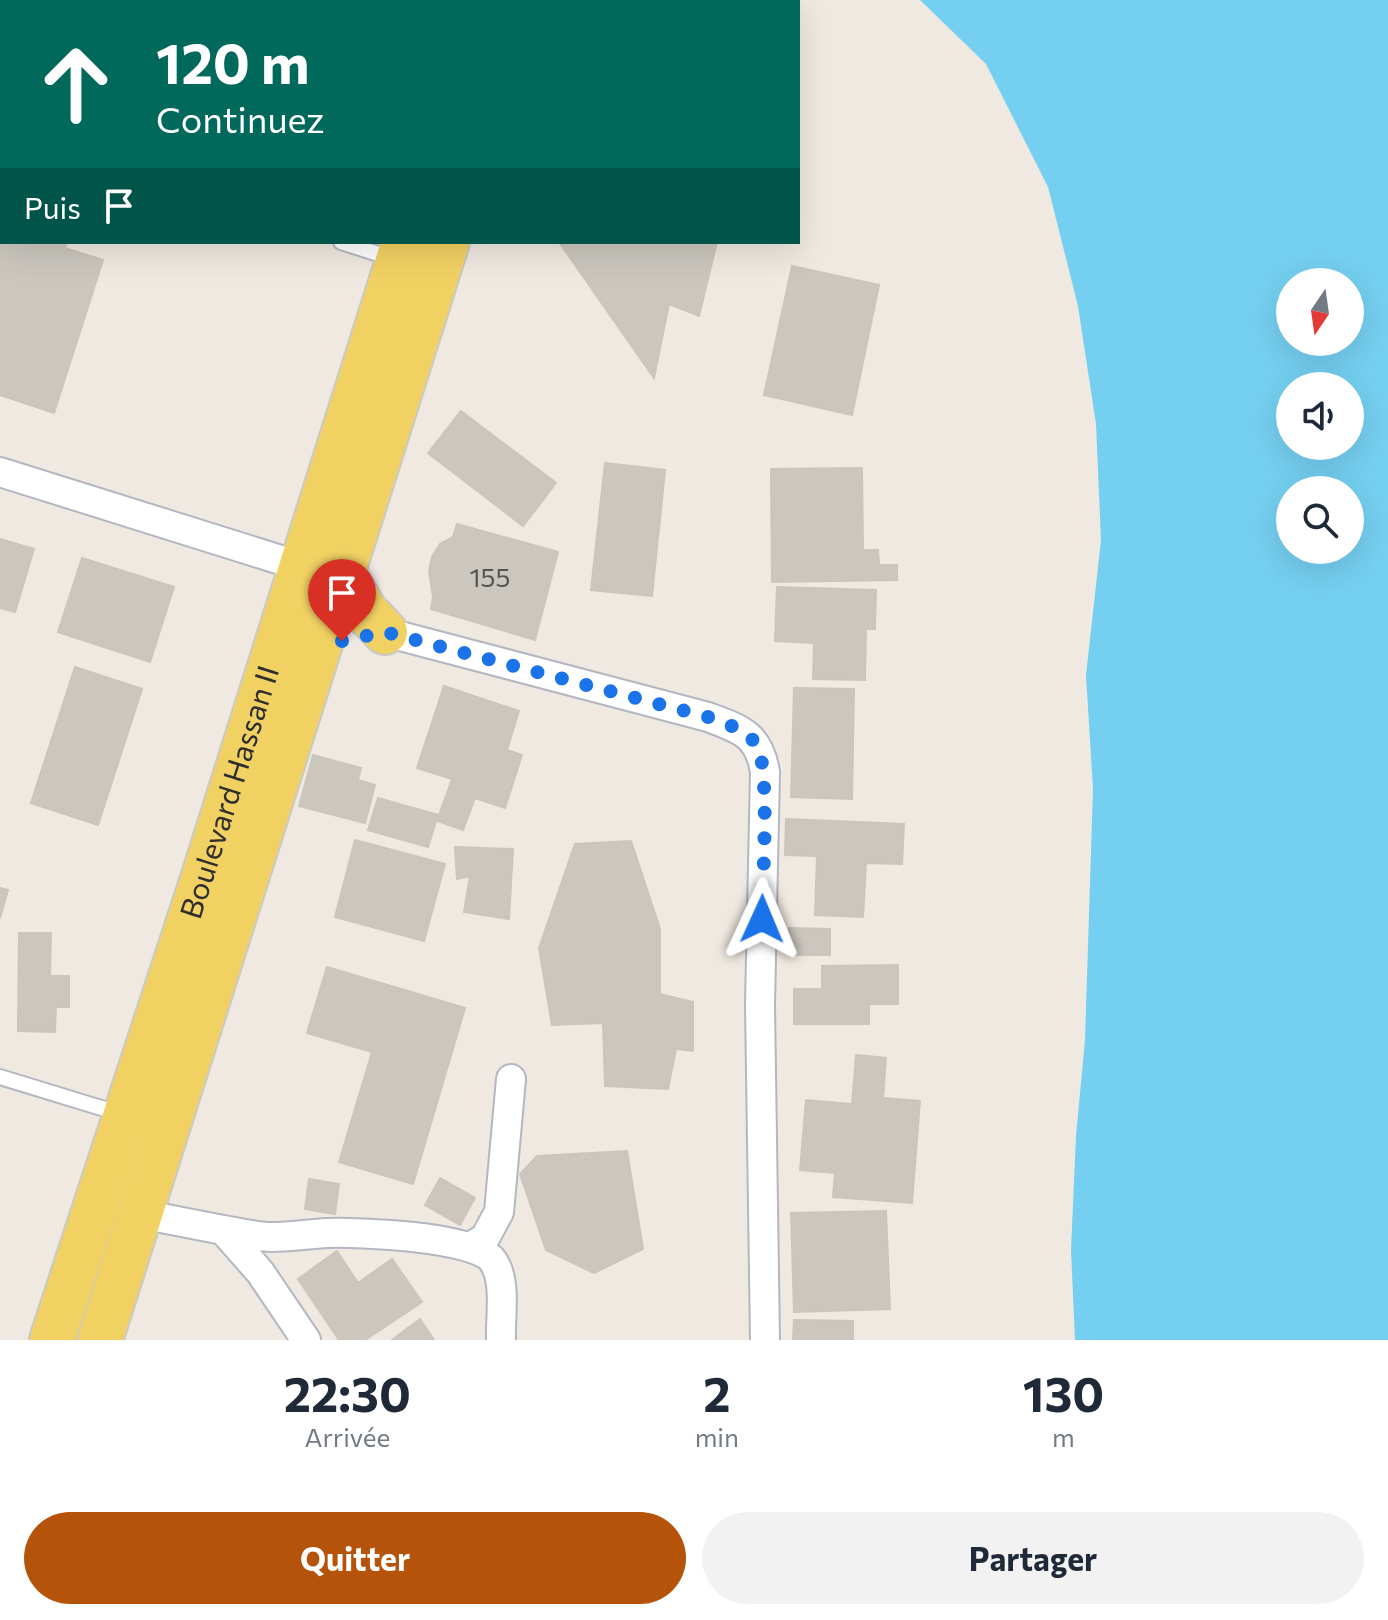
<!DOCTYPE html>
<html lang="fr">
<head>
<meta charset="utf-8">
<style>
  :root { --surface:#fff; --page:#f2f2f3; --text:#1f2937; --muted:#747a83; --accent:#b45309 }
  body { margin:0; font-family:Commissioner,sans-serif; background:var(--page); color:var(--text); height:100vh; display:flex; flex-direction:column; font-size:30px; white-space:nowrap }
  * { box-sizing:border-box; margin:0 }
  p { font-size:26px; color:var(--muted) }
  .icon { flex:none; width:44px; height:44px; fill:none; stroke:currentColor; stroke-width:2; stroke-linecap:round; stroke-linejoin:round }
  .map { position:relative; height:1340px; overflow:hidden }
  .drawer { display:flex; flex-direction:column; background:var(--surface); flex:1 }
  .drawer>* { flex:none }
  .hud { position:absolute; left:0px; top:0px; width:800px; height:244px; box-shadow:0 8px 32px #0002; background:#00695c; color:#fff; overflow:hidden }
  .needle { width:52px; rotate:193deg }
  .tools { position:absolute; left:1276px; top:268px; display:grid; gap:16px }
  .tools a { display:grid; place-items:center; width:88px; height:88px; border-radius:50%; background:var(--surface); box-shadow:0 8px 32px #0002; font-size:40px }
  .pin { position:absolute; display:grid; place-items:center; width:68px; height:68px; color:#fff; margin:-82px -34px; border-radius:50% 50% 50% 0; rotate:-45deg; box-shadow:0 0 8px #0007 }
  .pin .icon { rotate:45deg }
  .me { position:absolute; width:88px; margin:-44px; rotate:1deg; stroke-linejoin:round; filter:drop-shadow(0 0 6px #0008) }
  .turn { display:flex; align-items:center; gap:28px; height:168px; padding:0 24px; font-size:36px }
  .turn .icon { width:104px; height:104px; stroke-width:2.5 }
  .turn b { display:block; font-size:56px; line-height:68px }
  .then { display:flex; align-items:center; height:76px; padding:0 24px; background:#0003; gap:16px; font-size:30px }
  .eta { display:flex; justify-content:space-evenly; align-items:center; height:136px; text-align:center }
  .eta b { font-size:48px; font-weight:700; line-height:56px }
  .action { display:flex; gap:16px; margin-top:auto; padding:16px 24px }
  .action a { flex:1; height:92px; border-radius:48px; background:var(--accent); color:#fff; font-size:32px; font-weight:700; line-height:92px; text-align:center }
  .action a+a { background:var(--page); color:var(--text) }
  .map>svg:first-child { display:block }
  .water { fill:#75cff0; fill-rule:evenodd }
  .building { fill:#cbc7bf; stroke:#cbc5ba; stroke-width:2 }
  .lines { fill:none; stroke-linecap:round; stroke-linejoin:round }
  .service-casing { stroke:#b4b7c1; stroke-width:18 }
  .minor-casing { stroke:#b4b7c1; stroke-width:32 }
  .primary-casing { stroke:#c9c9c9; stroke-width:48 }
  .service { stroke:#fff; stroke-width:14 }
  .minor { stroke:#fff; stroke-width:28 }
  .primary { stroke:#f2d163; stroke-width:44 }
  .route { stroke:#1a73e8; stroke-width:14; stroke-dasharray:0 25.2 }
  .labels { text-anchor:middle; stroke-width:6; stroke-linejoin:round; paint-order:stroke }
  .number-label { font-size:26px; fill:#555452 }
  .street-label { font-size:30px; fill:#2e2e2e; stroke:#fff }
</style>
</head>
<body>
<div class="map">
<svg width="1388" height="1340" viewBox="0 0 1388 1340">
  <rect width="100%" height="100%" fill="#efe9e1"/>
  <path class="water" d="M920,0H1388V1340H1075L1071,1250L1076,1136L1085,1040L1093,789L1086,675L1101,540L1096,424L1078,306L1048,187L986,64ZM1290,282H1350V342H1290ZM1290,386H1350V446H1290ZM1290,490H1350V550H1290Z"/>
  <path class="building" d="M0,227L2,242H67L65,248L103,260L54,413L0,395Z
    M559,242H717L699,316L669,304L654,378Z
    M792,266L879,285L852,415L764,395Z
    M461,411L556,483L523,526L428,453Z
    M605,463L665,470L652,596L591,590Z
    M862,468L863,550H878L879,565H897V580L772,582L771,469Z
    M457,524L558,552L535,640L431,609L433,597L429,571L432,557L440,544L453,537Z
    M0,539L34,549L15,612L0,608Z
    M82,558L174,587L150,662L58,632Z
    M777,587L876,590L875,629H866L865,680L813,679L814,643L775,641Z
    M75,667L142,689L98,825L31,803Z
    M444,686L519,711L507,750L522,755L505,808L475,798L463,830L437,821L452,779L417,768Z
    M794,688L854,689L852,799L791,797Z
    M313,755L361,768L358,780L375,785L365,823L299,806Z
    M378,798L438,815L428,847L368,830Z
    M786,819L904,824L902,864L866,863L863,917L815,915L817,856L785,855Z
    M355,840L445,864L424,941L335,917Z
    M631,841L660,929V994L693,1002V1051L676,1049L668,1089L605,1086L603,1023L552,1025L539,948L575,844Z
    M455,847L513,849L509,919L464,912L470,876L457,879Z
    M0,888L8,890L0,918Z
    M789,928L830,929V955H789Z
    M19,933H51L50,976H69V1007H56L55,1032L18,1031Z
    M898,965V1004H869V1024H794V989H822V966Z
    M327,967L465,1008L413,1184L339,1162L372,1052L307,1033Z
    M856,1055L886,1058L883,1098L920,1101L912,1203L833,1197L835,1173L800,1170L806,1100L852,1104Z
    M627,1151L643,1249L594,1273L546,1250L520,1174L537,1156Z
    M440,1178L475,1198L460,1225L425,1205Z
    M309,1179L339,1184L335,1214L305,1209Z
    M886,1211L890,1309L794,1312L791,1213Z
    M337,1251L358,1283L392,1259L422,1302L365,1340H339L298,1279Z
    M420,1319L434,1340H392Z
    M794,1320L853,1321V1340H793Z"/>
  <g class="lines">
    <defs>
      <path id="service" d="M312,0L319,2
        M0,135L2,136
        M341,242L394,259
        M0,1077L121,1114"/>
      <path id="minor" d="M0,472L303,567
        M385,632L708,717C740,729 759,734 765,772L760,1005L765,1340
        M141,1214L223,1230L260,1272L306,1340
        M223,1230C238,1232 255,1237 271,1237C290,1237 308,1234 327,1233C358,1232 476,1236 493,1261C507,1281 500,1317 501,1340
        M470,1247L485,1238L499,1212L511,1079"/>
      <g id="primary">
        <path d="M479,2V0"/>
        <path d="M521,2L522,0"/>
        <path d="M343,574L365,611L385,632"/>
        <path id="s1" d="M52,1340L204,876L404,242"/>
        <path d="M100,1340L447,242"/>
      </g>
    </defs>
    <use href="#service" class="service-casing"/>
    <use href="#minor" class="minor-casing"/>
    <use href="#primary" class="primary-casing"/>
    <use href="#service" class="service"/>
    <use href="#minor" class="minor"/>
    <use href="#primary" class="primary"/>
  </g>
  <g class="lines">
    <path class="route" d="M342,641L385,632L708,717C726,724 744,728 756,744C771,763 762,888 762,919"/>
  </g>
  <g class="labels">
    <g class="number-label">
      <text x="490" y="587">155</text>
    </g>
    <g class="street-label">
      <text dy="10" stroke="none"><textPath href="#s1" startOffset="576">Boulevard Hassan II</textPath></text>
    </g>
  </g>
</svg>
<div class="tools">
<a><svg class="needle" viewBox="-14 -14 28 28"><path d="M0-13l5 13h-10z" fill="#e53935"/><path d="M0 13l5-13h-10z" fill="#747a83"/></svg></a>
<a><svg class="icon" aria-label="sound" viewBox="0 0 24 24"><path d="M4 9h4l5-4v14l-5-4H4zM17 9q2 3 0 6"/></svg></a>
<a><svg class="icon" aria-label="search" viewBox="0 0 24 24"><circle cx="10" cy="10" r="6"/><path d="M15 15l6 6"/></svg></a>
</div>
<div class="pin" style="left:342px;top:641px;background:#d93025"><svg class="icon" aria-label="arrive" viewBox="0 0 24 24"><path d="M6 21V4h12l-3 4 3 4H6"/></svg></div>
<svg class="me" style="left:762px;top:919px" viewBox="-20 -20 40 40"><path d="M0-17L14 15 0 8-14 15z" fill="#1a73e8" stroke="#fff" stroke-width="4"/></svg>
<div class="hud">
<div class="turn"><svg class="icon" aria-label="ahead" viewBox="0 0 24 24"><path d="M12 20V5M6 11l6-6 6 6"/></svg><div><b>120 m</b>Continuez</div></div>
<div class="then">Puis<svg class="icon" aria-label="arrive" viewBox="0 0 24 24"><path d="M6 21V4h12l-3 4 3 4H6"/></svg></div>
</div>
</div>
<section class="drawer">
<div class="eta">
<div><b>22:30</b><p>Arrivée</p></div>
<div><b>2</b><p>min</p></div>
<div><b>130</b><p>m</p></div>
</div>
<div class="action"><a>Quitter</a><a>Partager</a></div>
</section>
</body>
</html>
